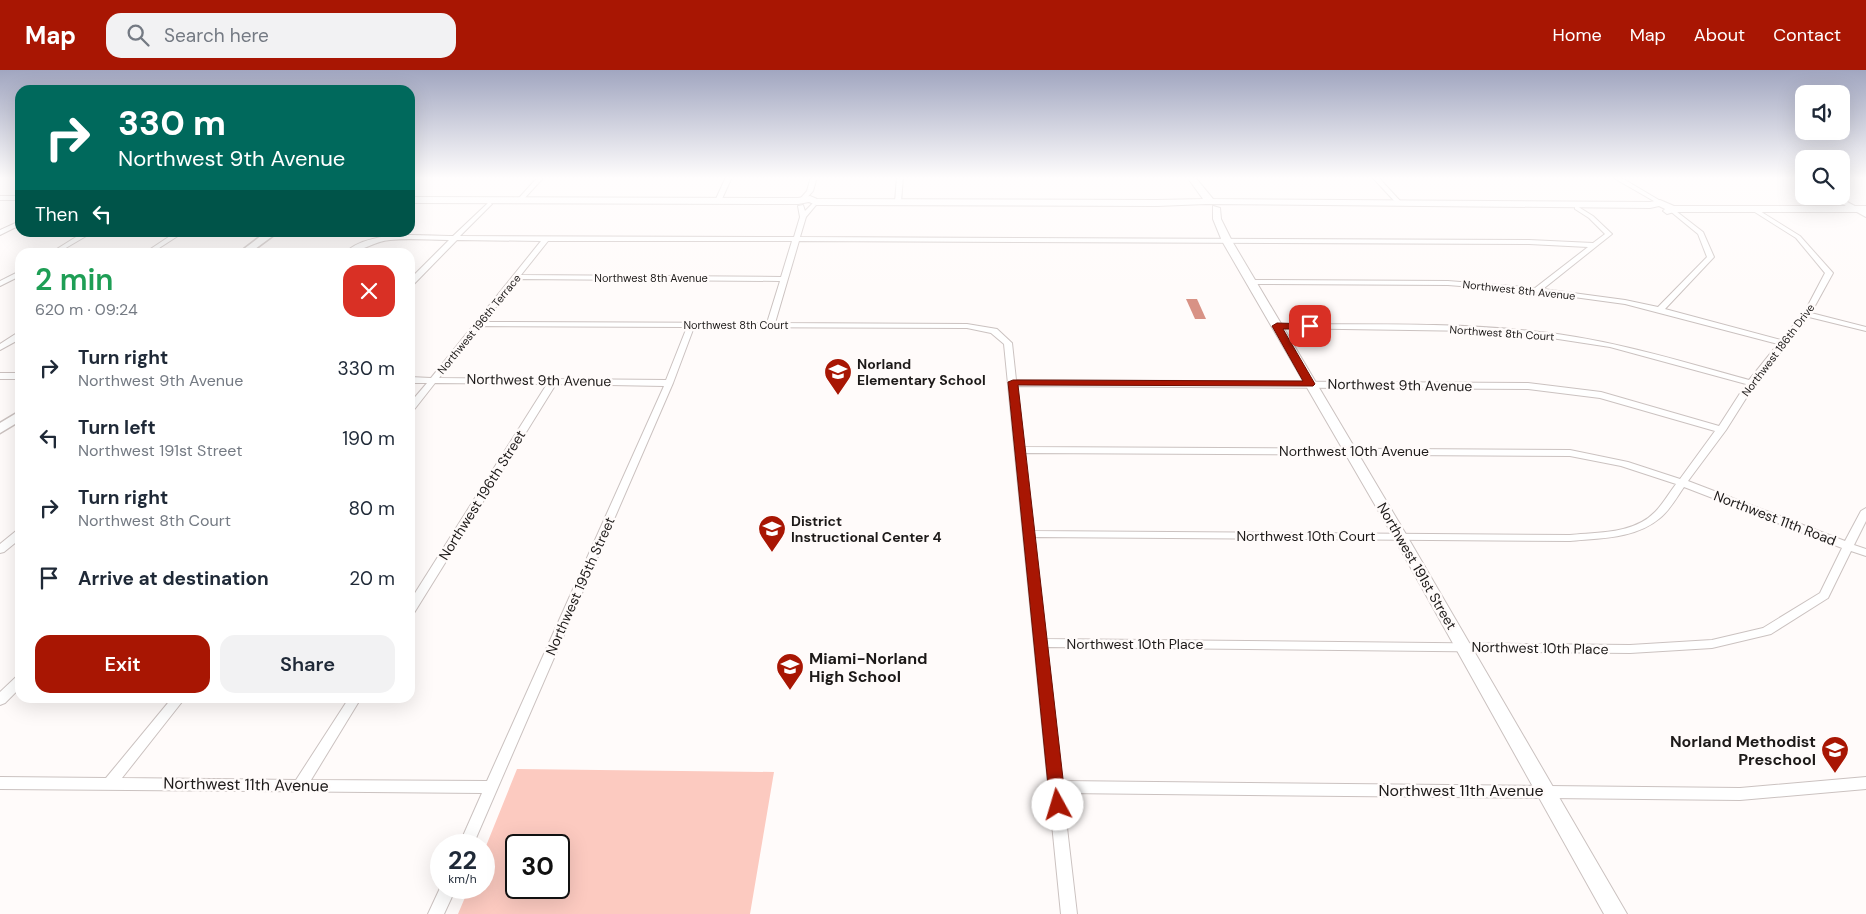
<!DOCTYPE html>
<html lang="en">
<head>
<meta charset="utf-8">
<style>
  :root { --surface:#fff; --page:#f2f2f3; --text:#1f2937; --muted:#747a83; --accent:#a81603 }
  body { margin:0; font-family:"DM Sans",sans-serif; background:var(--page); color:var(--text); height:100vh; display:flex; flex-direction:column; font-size:19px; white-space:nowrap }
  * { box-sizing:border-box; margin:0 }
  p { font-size:16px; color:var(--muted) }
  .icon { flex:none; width:28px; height:28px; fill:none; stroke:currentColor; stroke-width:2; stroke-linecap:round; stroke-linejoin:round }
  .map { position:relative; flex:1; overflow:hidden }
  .panel { position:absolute; left:15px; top:178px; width:400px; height:455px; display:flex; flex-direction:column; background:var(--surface); border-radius:15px; box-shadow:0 5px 20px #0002 }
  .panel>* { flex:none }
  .guide { position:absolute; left:15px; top:15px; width:400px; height:152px; border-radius:15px; box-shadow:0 5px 20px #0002; background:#00695c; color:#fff; overflow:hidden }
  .fabs { position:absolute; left:1795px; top:15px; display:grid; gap:10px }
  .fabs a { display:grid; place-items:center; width:55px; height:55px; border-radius:10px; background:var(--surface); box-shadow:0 5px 20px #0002; font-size:25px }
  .speed { position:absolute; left:430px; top:764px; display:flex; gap:10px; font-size:25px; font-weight:700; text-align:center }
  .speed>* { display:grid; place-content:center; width:65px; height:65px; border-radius:50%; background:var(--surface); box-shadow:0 5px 20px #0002; line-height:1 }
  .speed small { font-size:12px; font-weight:400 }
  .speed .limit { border:2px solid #111; border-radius:8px; background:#fff; color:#111 }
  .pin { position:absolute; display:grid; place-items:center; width:42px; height:42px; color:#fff; margin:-21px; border-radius:10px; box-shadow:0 2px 8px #0006 }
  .me { position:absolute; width:55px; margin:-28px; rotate:354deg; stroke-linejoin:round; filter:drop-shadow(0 0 4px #0008) }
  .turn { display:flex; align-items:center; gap:18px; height:105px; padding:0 20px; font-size:22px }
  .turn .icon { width:65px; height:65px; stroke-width:2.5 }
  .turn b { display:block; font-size:35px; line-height:42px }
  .then { display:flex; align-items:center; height:48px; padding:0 20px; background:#0003; gap:10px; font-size:19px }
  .round { display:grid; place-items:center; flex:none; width:52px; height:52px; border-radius:15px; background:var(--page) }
  .overview { display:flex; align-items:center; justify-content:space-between; height:85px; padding:0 20px }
  h1 { font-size:30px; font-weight:600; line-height:38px; color:#1e9e55 }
  .primary-button { display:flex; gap:10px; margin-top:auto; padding:10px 20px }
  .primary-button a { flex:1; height:58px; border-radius:15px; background:var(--accent); color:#fff; font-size:20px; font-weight:600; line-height:58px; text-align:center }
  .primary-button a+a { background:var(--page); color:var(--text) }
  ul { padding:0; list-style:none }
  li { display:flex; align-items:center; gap:15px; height:70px; padding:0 20px }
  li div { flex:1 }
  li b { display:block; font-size:19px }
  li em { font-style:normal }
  header { display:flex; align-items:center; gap:30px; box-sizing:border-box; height:70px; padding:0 25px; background:var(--accent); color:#fff }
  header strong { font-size:24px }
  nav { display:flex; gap:28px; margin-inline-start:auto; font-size:18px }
  .search { width:350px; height:45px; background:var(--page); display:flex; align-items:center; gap:12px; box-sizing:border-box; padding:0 18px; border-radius:15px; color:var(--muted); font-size:19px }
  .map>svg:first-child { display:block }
  .green { fill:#fccac0; fill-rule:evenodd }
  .water { fill:#d89285 }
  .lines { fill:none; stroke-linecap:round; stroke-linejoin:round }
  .street-casing { stroke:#cbc2c0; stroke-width:2 }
  .secondary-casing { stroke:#cbc2c0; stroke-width:2 }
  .primary-casing { stroke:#cbc2c0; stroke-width:3 }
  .street { fill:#fff; fill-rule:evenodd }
  .secondary { fill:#fff; fill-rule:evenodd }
  .primary { fill:#fff; fill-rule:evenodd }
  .route { fill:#a81603; stroke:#6d0e02 }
  .labels { text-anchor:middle; stroke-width:5; stroke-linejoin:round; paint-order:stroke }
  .far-street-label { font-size:11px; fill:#1d1a19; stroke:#fffbfa }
  .poi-label { font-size:14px; font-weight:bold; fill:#1d1a19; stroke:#fffbfa; text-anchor:start }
  .street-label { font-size:14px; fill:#1d1a19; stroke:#fffbfa }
  .near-poi-label { font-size:16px; font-weight:bold; fill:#1d1a19; stroke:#fffbfa; text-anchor:start }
  .near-street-label { font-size:16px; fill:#1d1a19; stroke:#fffbfa }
</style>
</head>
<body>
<header>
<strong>Map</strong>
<div class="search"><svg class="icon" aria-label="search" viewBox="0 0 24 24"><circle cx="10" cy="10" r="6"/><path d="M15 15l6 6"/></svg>Search here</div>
<nav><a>Home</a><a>Map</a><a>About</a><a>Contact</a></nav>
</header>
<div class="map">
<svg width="1866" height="844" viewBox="0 0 1866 844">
  <rect width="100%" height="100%" fill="#fffbfa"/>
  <path class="green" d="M517,699L774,702L750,844H458L469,818H484V781ZM516,775H559V818H516Z"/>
  <path class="water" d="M1186,229H1197L1206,249H1195Z"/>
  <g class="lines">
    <defs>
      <path id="street" d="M538,107H544L522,131H518V129Z
        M726,107H732L721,131L716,132L715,131Z
        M811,107H817L813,121L804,131H800L799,130L807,121Z
        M897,107H903L901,132L898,134L895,132Z
        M1372,107H1378L1402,133V135H1398Z
        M1612,107H1620L1664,133L1659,134Z
        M1792,107H1800L1804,109V114Z
        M0,126H20V130H0Z
        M1828,126H1836L1866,142V147Z
        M489,132L492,134L460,166L794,167L800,147L798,136L803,135L805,141L813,133L816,135L806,147L800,167L1529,170L1593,173L1605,164L1589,148L1575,139V137L1577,136L1593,146L1612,164L1543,219L1625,230L1658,237L1707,187L1698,164L1670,141V139L1672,138L1703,162L1714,187L1665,239L1781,270L1804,243L1825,203L1796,168L1750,139L1755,138L1800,166L1833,203L1811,243L1866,257V261L1809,247L1755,314L1726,360L1688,411L1845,471L1861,441L1866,438V451L1854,475L1866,479V486L1851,481L1828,528L1771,564L1712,578L1630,583L1047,577L1062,711L1740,718L1866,707V719L1740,730L1063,723L1077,844H1061L1004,274L991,263L967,258L694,257L673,313L473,775H459L482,723L0,719V707L106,708L172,628H185L122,708L296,710L349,628H361L311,710L487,711L664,316L556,314L414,543L410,544V531L547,314L435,313L413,341L410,342V333L427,313H410V307L431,308L541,171L457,170L413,215H410V209L449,170C429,170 409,168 390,170C374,171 358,184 345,182C374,159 418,166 453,166ZM548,171H792L781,207L521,205ZM799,171L1529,174L1588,177L1535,218L1448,211L1251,210L1247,212L1251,214L1448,215L1537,222L1625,234L1778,274L1749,310C1677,290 1606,268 1531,261C1447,252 1361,255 1277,254L1273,256L1277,258L1476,261L1532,265L1610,277L1746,314L1719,356L1601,322L1528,313L1016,310L1012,273L997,259L967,254L775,253ZM518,209L780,211L767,253L484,252ZM480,256L687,257L666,310L558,309L554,307L550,309L439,308ZM1017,316L1528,319L1600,328L1715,361L1680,409L1628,392L1570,380L1024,377ZM1024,383L1570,386L1621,396L1676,414C1669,423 1663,434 1655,442C1634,464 1598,462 1570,465L1033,461ZM1684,417L1842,478L1820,523L1763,558L1712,570L1630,575L1046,569L1034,467L1570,471C1601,468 1635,469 1660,448C1670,440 1677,427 1684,417Z
        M20,151V155L0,165V160Z
        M84,162H93L59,182H52Z
        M176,162H184L153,182H146Z
        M20,201V206L0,216V211Z
        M17,263H20V269L0,280V274Z
        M0,303H20V309H0Z
        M20,460V469L4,482L0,483V474L16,461Z
        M20,605V618L5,633L0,635V622L16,607Z
        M441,816V818H456L444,844H428Z"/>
      <path id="secondary" d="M1187,107H1195L1213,129L1650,132L1660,130L1674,136H1866V142H1674L1667,144L1663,141L1665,139L1659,136L1650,138L1206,134L1157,136L816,135L809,132L798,134L410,133V127L798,128L810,126L817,129L1157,130L1203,129Z
        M1213,136L1220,138L1221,149L1232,171L1407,466L1627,844H1604L1393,466L1222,171L1213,149Z"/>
      <path id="primary" d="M266,162H278L251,182H240Z
        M20,341V351L0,363V353Z"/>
    </defs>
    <use href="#street" class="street-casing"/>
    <use href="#secondary" class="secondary-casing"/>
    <use href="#primary" class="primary-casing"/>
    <use href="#street" class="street"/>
    <use href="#secondary" class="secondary"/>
    <use href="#primary" class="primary"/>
  </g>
  <linearGradient id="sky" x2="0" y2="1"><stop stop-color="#a1a6c0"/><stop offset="0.48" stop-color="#fffdfd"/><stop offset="1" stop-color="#fffdfd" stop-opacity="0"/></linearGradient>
  <rect width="1866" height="225" fill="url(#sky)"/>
  <path class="route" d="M1277,253L1310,254L1315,256L1310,259H1283L1315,314L1313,316L1018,315L1066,735L1063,740L1058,742L1052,740L1050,735L1008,312L1013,310L1303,311L1272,256Z"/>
  <defs>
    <symbol id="school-pin" viewBox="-11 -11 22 30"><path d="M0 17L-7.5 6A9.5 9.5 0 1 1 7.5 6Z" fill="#a81603" stroke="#fffbfa"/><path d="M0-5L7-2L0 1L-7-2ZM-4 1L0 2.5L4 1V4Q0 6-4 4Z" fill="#fff"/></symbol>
  </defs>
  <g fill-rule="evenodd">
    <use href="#school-pin" x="822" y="286" width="32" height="43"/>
    <use href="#school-pin" x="756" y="443" width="32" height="43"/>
    <use href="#school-pin" x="774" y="581" width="32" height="43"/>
    <use href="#school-pin" x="1819" y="664" width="32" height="43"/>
  </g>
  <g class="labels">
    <g class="far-street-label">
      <text x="651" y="212">Northwest 8th Avenue</text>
      <text transform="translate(1519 220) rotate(6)" y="4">Northwest 8th Avenue</text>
      <text transform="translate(479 254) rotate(-51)" y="4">Northwest 196th Terrace</text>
      <text x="736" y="259">Northwest 8th Court</text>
      <text transform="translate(1502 263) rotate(4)" y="4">Northwest 8th Court</text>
      <text transform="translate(1778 280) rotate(-53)" y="4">Northwest 186th Drive</text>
    </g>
    <g class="poi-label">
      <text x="857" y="299">Norland<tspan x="857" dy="16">Elementary School</tspan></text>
      <text x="791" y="456">District<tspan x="791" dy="16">Instructional Center 4</tspan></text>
    </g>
    <g class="street-label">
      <text transform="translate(539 310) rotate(1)" y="5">Northwest 9th Avenue</text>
      <text transform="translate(1400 315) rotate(1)" y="5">Northwest 9th Avenue</text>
      <text x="1354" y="386">Northwest 10th Avenue</text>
      <text transform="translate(482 425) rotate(-58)" y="5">Northwest 196th Street</text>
      <text transform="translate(1775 448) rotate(21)" y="5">Northwest 11th Road</text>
      <text x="1306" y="471">Northwest 10th Court</text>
      <text transform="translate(1417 496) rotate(60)" y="5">Northwest 191st Street</text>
      <text transform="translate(580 516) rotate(-66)" y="5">Northwest 195th Street</text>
      <text x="1135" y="579">Northwest 10th Place</text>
      <text transform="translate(1540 578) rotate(1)" y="5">Northwest 10th Place</text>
    </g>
    <g class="near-poi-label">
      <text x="809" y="594">Miami-Norland<tspan x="809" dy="18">High School</tspan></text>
      <text x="1816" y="677" text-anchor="end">Norland Methodist<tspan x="1816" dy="18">Preschool</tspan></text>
    </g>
    <g class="near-street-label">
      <text transform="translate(246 714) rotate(1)" y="6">Northwest 11th Avenue</text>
      <text x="1461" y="726">Northwest 11th Avenue</text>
    </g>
  </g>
</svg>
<div class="fabs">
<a><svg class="icon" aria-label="sound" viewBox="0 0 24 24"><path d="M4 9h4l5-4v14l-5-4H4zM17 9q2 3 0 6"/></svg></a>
<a><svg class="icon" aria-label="search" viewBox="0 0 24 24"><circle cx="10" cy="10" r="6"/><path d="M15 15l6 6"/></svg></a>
</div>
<div class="speed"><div>22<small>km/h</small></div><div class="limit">30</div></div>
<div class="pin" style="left:1310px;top:256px;background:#d93025"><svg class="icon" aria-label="arrive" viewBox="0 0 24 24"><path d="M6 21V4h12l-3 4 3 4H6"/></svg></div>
<svg class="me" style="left:1058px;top:735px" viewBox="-20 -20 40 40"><circle r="19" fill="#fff"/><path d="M0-13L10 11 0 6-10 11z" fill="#a81603"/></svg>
<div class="guide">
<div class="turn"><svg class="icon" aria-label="right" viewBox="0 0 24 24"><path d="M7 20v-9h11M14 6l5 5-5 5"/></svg><div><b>330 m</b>Northwest 9th Avenue</div></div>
<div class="then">Then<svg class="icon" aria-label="left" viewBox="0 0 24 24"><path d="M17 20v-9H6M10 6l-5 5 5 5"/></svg></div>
</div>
<section class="panel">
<div class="overview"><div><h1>2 min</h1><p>620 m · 09:24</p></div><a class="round" style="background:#d93025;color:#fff"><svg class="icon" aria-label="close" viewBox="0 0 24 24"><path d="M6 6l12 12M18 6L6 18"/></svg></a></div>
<ul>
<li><svg class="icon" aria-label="right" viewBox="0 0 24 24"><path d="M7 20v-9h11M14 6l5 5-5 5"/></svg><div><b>Turn right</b><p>Northwest 9th Avenue</p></div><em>330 m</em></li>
<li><svg class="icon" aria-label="left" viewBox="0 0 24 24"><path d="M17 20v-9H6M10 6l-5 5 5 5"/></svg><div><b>Turn left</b><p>Northwest 191st Street</p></div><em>190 m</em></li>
<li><svg class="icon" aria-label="right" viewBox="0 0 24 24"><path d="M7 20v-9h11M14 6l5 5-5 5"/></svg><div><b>Turn right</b><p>Northwest 8th Court</p></div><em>80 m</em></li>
<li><svg class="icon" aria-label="arrive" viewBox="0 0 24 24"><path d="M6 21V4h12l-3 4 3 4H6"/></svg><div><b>Arrive at destination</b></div><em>20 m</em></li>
</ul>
<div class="primary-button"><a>Exit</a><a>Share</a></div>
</section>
</div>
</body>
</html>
